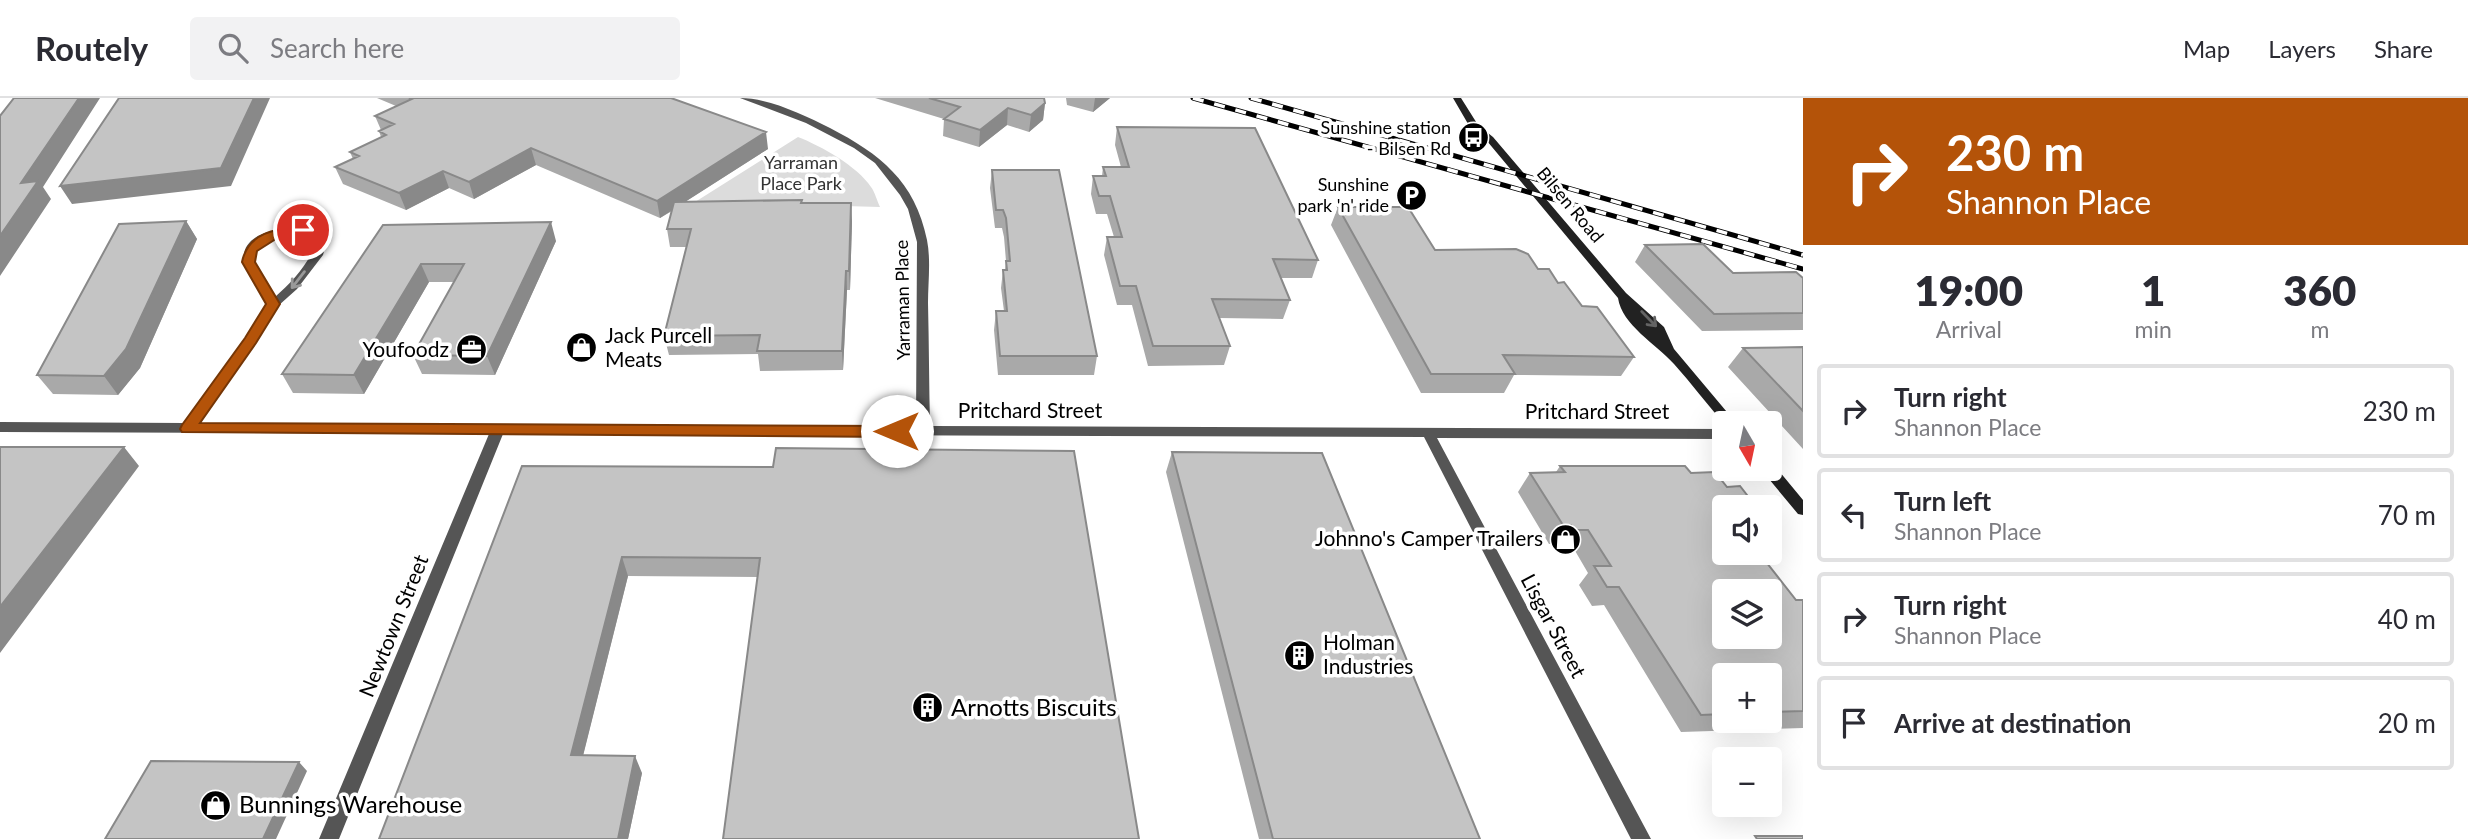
<!DOCTYPE html>
<html lang="en">
<head>
<meta charset="utf-8">
<style>
  :root { --surface:#fff; --page:#f2f2f3; --text:#2b2b33; --muted:#7c7c81; --line:#e1e1e2 }
  body { margin:0; font-family:Lato,sans-serif; background:var(--page); color:var(--text); height:100vh; display:flex; flex-direction:column; font-size:26px; white-space:nowrap }
  * { box-sizing:border-box; margin:0 }
  p { font-size:23px; color:var(--muted) }
  .icon { flex:none; width:38px; height:38px; fill:none; stroke:currentColor; stroke-width:2; stroke-linecap:round; stroke-linejoin:round }
  .map { position:relative; flex:1; overflow:hidden }
  .sheet { display:flex; flex-direction:column; background:var(--surface); width:665px }
  .sheet>* { flex:none }
  .top-card { background:#b45309; color:#fff; overflow:hidden }
  .needle { width:46px; rotate:171deg }
  .buttons { position:absolute; left:1712px; top:313px; display:grid; gap:14px }
  .buttons a { display:grid; place-items:center; width:70px; height:70px; border-radius:7px; background:var(--surface); box-shadow:0 7px 28px #0002; font-size:35px }
  .pin { position:absolute; display:grid; place-items:center; width:60px; height:60px; color:#fff; margin:-30px; border:4px solid #fff; border-radius:50%; box-shadow:0 2px 7px #0007 }
  .me { position:absolute; width:77px; margin:-38px; rotate:270deg; stroke-linejoin:round; filter:drop-shadow(0 0 5px #0008) }
  .turn { display:flex; align-items:center; gap:24px; height:147px; padding:0 28px; font-size:32px }
  .turn .icon { width:91px; height:91px; stroke-width:2.5 }
  .turn b { display:block; font-size:49px; line-height:60px }
  .eta { display:flex; justify-content:space-evenly; align-items:center; height:119px; text-align:center }
  .eta b { font-size:42px; font-weight:800; line-height:49px }
  ul { padding:0; list-style:none }
  li { display:flex; align-items:center; gap:21px; height:94px; margin:0 14px 10px; padding:0 14px; border:4px solid var(--line); border-radius:7px }
  li div { flex:1 }
  li b { display:block; font-size:26px }
  li em { font-style:normal }
  header { display:flex; align-items:center; gap:42px; box-sizing:border-box; height:98px; padding:0 35px; background:var(--surface); border-bottom:2px solid var(--line) }
  header strong { font-size:33px }
  nav { display:flex; gap:38px; margin-inline-start:auto; font-size:24px }
  .search { width:490px; height:63px; background:var(--page); display:flex; align-items:center; gap:18px; box-sizing:border-box; padding:0 24px; border-radius:7px; color:var(--muted); font-size:26px }
  main { display:flex; flex:1; min-height:0 }
  .map>svg:first-child { display:block }
  .green { fill:#dcdcdc }
  .lines { fill:none; stroke-linecap:round; stroke-linejoin:round }
  .street { fill:#555; fill-rule:evenodd }
  .secondary { fill:#222; fill-rule:evenodd }
  .rail-casing { stroke:#000; stroke-width:5 }
  .rail { stroke:#fff; stroke-width:3.5; stroke-dasharray:11; stroke-linecap:butt }
  .wall { fill:#a9a9a9; fill-rule:evenodd }
  .shaded-wall { fill:#898989 }
  .building { fill:#c4c4c4; stroke:#898989; stroke-width:2; fill-rule:evenodd }
  .oneway { stroke:#999 }
  .oneway2 { stroke:#646464 }
  .route { fill:#b45309; stroke:#753606; stroke-width:2 }
  .labels { text-anchor:middle; stroke-width:7; stroke-linejoin:round; paint-order:stroke }
  .far-poi-label { font-size:18px; fill:#000; stroke:#fff; text-anchor:end }
  .far-park-label { font-size:18px; fill:#333; stroke:#fff }
  .far-street-label { font-size:18px; fill:#000; stroke:#fff }
  .poi-label { font-size:21px; fill:#000; stroke:#fff; text-anchor:start }
  .street-label { font-size:21px; fill:#000; stroke:#fff }
  .near-poi-label { font-size:24px; fill:#000; stroke:#fff; text-anchor:start }
</style>
</head>
<body>
<header>
<strong>Routely</strong>
<div class="search"><svg class="icon" aria-label="search" viewBox="0 0 24 24"><circle cx="10" cy="10" r="6"/><path d="M15 15l6 6"/></svg>Search here</div>
<nav><a>Map</a><a>Layers</a><a>Share</a></nav>
</header>
<main>
<div class="map">
<svg width="1803" height="741" viewBox="0 0 1803 741">
  <rect width="100%" height="100%" fill="#fff"/>
  <path class="green" d="M798,39C821,48 857,68 871,89C875,94 877,103 880,109L695,104Z"/>
  <g class="lines">
    <path class="street" d="M740,0C769,0 804,17 830,30C880,56 915,83 927,142C931,162 928,185 928,205C929,246 929,287 930,328L1724,331V341L1437,340L1651,741H1631L1424,339L503,336L339,741H319L489,336L0,334V324L185,325L246,240L267,206C261,195 245,173 244,162C240,127 306,126 327,137L328,139L323,157L297,191L278,208L255,245L199,325L916,328L917,144L908,111L900,97L875,65L854,50L806,25ZM290,136H303L317,140C311,164 293,183 275,199L255,164L256,154L269,142Z"/>
    <path class="secondary" d="M1453,0H1461L1478,27L1493,39L1626,195L1664,229L1674,251L1737,326H1724C1707,306 1691,285 1674,266C1656,246 1622,227 1618,200L1487,43L1471,31Z
      M1769,366L1774,367L1803,402V417L1798,416L1764,375L1762,371H1769Z"/>
    <defs>
      <path id="rail" d="M1193,0L1803,171
        M1251,0L1803,157"/>
    </defs>
    <use href="#rail" class="rail-casing"/>
    <use href="#rail" class="rail"/>
  </g>
  <path class="wall" d="M377,0H671L768,51L686,103L802,105L852,123L850,192H847L843,272L760,273L758,256L669,257L664,238L686,149H670L667,131L672,113L660,120L536,67L474,101L449,90L406,112L343,86L335,69L353,61L350,54L381,39L379,33L381,32L375,18L396,8Z
    M875,0H1044L1045,5L1043,22L1029,34L1007,27L979,49L943,38L944,21Z
    M1066,0H1110L1093,14L1067,7Z
    M1117,29L1318,162L1312,180H1281L1290,202L1283,221L1219,220L1230,248L1224,267L1148,268L1132,207H1117L1104,157L1107,139H1114L1107,116H1096L1091,96L1093,78H1102L1103,69H1121L1115,47Z
    M992,72L1097,258L1094,277H998L994,232L996,213H1004L1001,190L1003,172H1005L1006,163L1004,139L1002,130H995L990,90Z
    M1338,109L1435,152L1538,171L1558,185L1634,259L1621,278L1514,277L1504,295H1421L1331,127Z
    M186,123L197,141L140,270L118,297L53,296L37,277Z
    M383,127L556,143L495,277L422,276L413,257L454,184H429L364,296L293,295L282,276Z
    M1645,147L1733,175L1803,180V232L1702,233L1635,164Z
    M1803,249V351L1728,269L1743,250Z
    M1172,354L1480,741H1259L1166,374Z
    M522,368L773,369L758,479L628,478L583,657L642,675L628,741H379Z
    M1560,368L1724,410L1796,502H1803V630L1681,634L1604,507L1592,508L1579,487L1588,475L1574,451H1560L1557,446H1549L1518,394L1530,375L1556,374ZM1724,578H1769V623H1724Z"/>
  <path class="shaded-wall" d="M79,0H100L43,89L51,101L0,178V138L21,85Z
    M254,0H270L231,88L72,106L60,88Z
    M1095,0H1110L1093,14Z
    M1045,5L1043,22L1029,34L1031,17Z
    M1008,10L1007,27L979,49L980,32Z
    M766,34L768,51L660,120L657,103Z
    M531,50L536,67L474,101L469,84Z
    M443,73L449,90L406,112L399,95Z
    M851,105L852,123L850,192L849,173Z
    M186,123L197,141L140,270L118,297L104,278Z
    M551,124L556,143L495,277L487,258Z
    M421,166L429,184L364,296L354,277Z
    M846,173L847,192L843,272L842,253Z
    M124,349L139,368L0,555V509Z
    M622,459L628,478L579,674L571,657Z
    M635,658L642,675L628,741H618Z
    M299,664L307,673L276,741H263Z"/>
  <path class="building" d="M14,0H79L21,85L38,83L0,138V18Z
    M119,0H254L221,70L60,88Z
    M409,0H671L766,34L657,103L531,50L469,84L443,73L399,95L335,69L359,58L350,54L386,37L379,33L394,26L375,18L412,1Z
    M929,0H1044L1045,5L1031,17L1008,10L980,32L944,21L960,9Z
    M1117,29L1255,30L1318,162L1273,161L1290,202L1212,201L1230,248H1153L1136,188H1120L1107,139H1122L1110,98H1099L1093,78H1106L1103,69H1129Z
    M992,72H1059L1097,258H1000L996,213H1007L1003,172H1007L1006,163H1010L1006,120L1003,112H996Z
    M802,102L801,105H851L849,173H846L842,253H757L760,237L664,238L691,131H667L674,104Z
    M1338,109H1408L1435,152L1516,151L1528,156L1538,171H1549L1558,185L1564,184L1582,208L1597,209L1634,259L1503,257L1515,276H1431Z
    M186,123L126,251L104,278L37,277L119,126Z
    M551,124L487,258L413,257L464,166H421L354,277L282,276L383,127Z
    M1703,146L1733,175L1796,174L1803,180V215L1714,216L1645,147Z
    M1803,249V313L1743,250Z
    M0,349H124L0,509Z
    M776,350L1074,353L1139,741H723L760,460L622,459L571,657L635,658L618,741H379L522,368L773,369Z
    M1172,354L1322,355L1480,741H1273Z
    M1560,368H1685L1691,375L1715,374L1727,389L1740,388L1757,410H1724V455H1759L1796,502H1803V613L1769,614V578H1724V616L1701,617L1619,489H1607L1594,468H1611L1588,432H1574L1571,427H1563L1530,375L1565,374ZM1724,494H1769V539H1724Z
    M151,663L299,664L263,741H105Z
    M1755,738H1803V741H1757Z"/>
  <defs><path id="oneway-shaft" d="M-6 0H5M1.5-3L5.5 0L1.5 3" fill="none" stroke-width="1.6" stroke-linecap="round" stroke-linejoin="round" transform="scale(1.75)"/></defs>
  <use class="oneway" href="#oneway-shaft" transform="translate(298 182) rotate(128)"/>
  <use class="oneway2" href="#oneway-shaft" transform="translate(1649 221) rotate(46)"/>
  <path class="route" d="M303,128L309,132L307,135L279,139L257,153L255,164L280,206L256,245L200,325L897,328L904,333L897,339L182,334L180,331L182,327L245,240L266,206L242,164C248,134 276,131 303,128Z"/>
  <defs>
    <symbol id="bus-disc" viewBox="-11 -11 22 22"><circle r="9.5" fill="#000" stroke="#fff"/><path d="M-5-6H5V4H4V6H2V4H-2V6H-4V4H-5ZM-3.5-4V0h7V-4ZM-3.5 1.2v1.5H-2V1.2ZM2 1.2v1.5H3.5V1.2Z" fill="#fff"/></symbol>
    <symbol id="parking-disc" viewBox="-11 -11 22 22"><circle r="9.5" fill="#000" stroke="#fff"/><path d="M-3.5-5.5H1a3.5 3.5 0 0 1 0 7H-1V5.5H-3.5ZM-1-3.4V-.6H.8a1.4 1.4 0 0 0 0-2.8Z" fill="#fff"/></symbol>
    <symbol id="shop-disc" viewBox="-11 -11 22 22"><circle r="9.5" fill="#000" stroke="#fff"/><path d="M-5-2.5h2.3a2.7 3.5 0 0 1 5.4 0H5L5.5 6h-11ZM-1.5-2.5h3a1.5 2.3 0 0 0-3 0Z" fill="#fff"/></symbol>
    <symbol id="office-disc" viewBox="-11 -11 22 22"><circle r="9.5" fill="#000" stroke="#fff"/><path d="M-6-3h4V-5.5h4V-3h4V5H-6ZM-1-4.5V-3h2v-1.5ZM-6 0V1H6V0Z" fill="#fff"/></symbol>
    <symbol id="building-disc" viewBox="-11 -11 22 22"><circle r="9.5" fill="#000" stroke="#fff"/><path d="M-4-6H4V6H1V3H-1V6H-4ZM-2.5-4.3h1.7v1.8h-1.7ZM.8-4.3h1.7v1.8H.8ZM-2.5-1h1.7V.8h-1.7ZM.8-1h1.7V.8H.8Z" fill="#fff"/></symbol>
  </defs>
  <g fill-rule="evenodd">
    <use href="#bus-disc" x="1456" y="22" width="35" height="35"/>
    <use href="#parking-disc" x="1394" y="80" width="35" height="35"/>
    <use href="#shop-disc" x="564" y="232" width="35" height="35"/>
    <use href="#office-disc" x="454" y="234" width="35" height="35"/>
    <use href="#shop-disc" x="1548" y="424" width="35" height="35"/>
    <use href="#building-disc" x="1282" y="540" width="35" height="35"/>
    <use href="#building-disc" x="910" y="592" width="35" height="35"/>
    <use href="#shop-disc" x="198" y="690" width="35" height="35"/>
  </g>
  <g class="labels">
    <g class="far-poi-label">
      <text x="1451" y="36">Sunshine station<tspan x="1451" dy="21">- Bilsen Rd</tspan></text>
      <text x="1389" y="93">Sunshine<tspan x="1389" dy="21">park 'n' ride</tspan></text>
    </g>
    <g class="far-park-label">
      <text x="801" y="71">Yarraman<tspan x="801" dy="21">Place Park</tspan></text>
    </g>
    <g class="far-street-label">
      <text transform="translate(1570 107) rotate(50)" y="6">Bilsen Road</text>
      <text transform="translate(903 202) rotate(-91)" y="6">Yarraman Place</text>
    </g>
    <g class="poi-label">
      <text x="605" y="245">Jack Purcell<tspan x="605" dy="24">Meats</tspan></text>
      <text x="449" y="259" text-anchor="end">Youfoodz</text>
      <text x="1543" y="448" text-anchor="end">Johnno's Camper Trailers</text>
      <text x="1323" y="552">Holman<tspan x="1323" dy="24">Industries</tspan></text>
    </g>
    <g class="street-label">
      <text x="1030" y="320">Pritchard Street</text>
      <text x="1597" y="321">Pritchard Street</text>
      <text transform="translate(394 528) rotate(-68)" y="7">Newtown Street</text>
      <text transform="translate(1553 528) rotate(62)" y="7">Lisgar Street</text>
    </g>
    <g class="near-poi-label">
      <text x="951" y="618">Arnotts Biscuits</text>
      <text x="239" y="715">Bunnings Warehouse</text>
    </g>
  </g>
</svg>
<div class="buttons">
<a><svg class="needle" viewBox="-14 -14 28 28"><path d="M0-13l5 13h-10z" fill="#e53935"/><path d="M0 13l5-13h-10z" fill="#7c7c81"/></svg></a>
<a><svg class="icon" aria-label="sound" viewBox="0 0 24 24"><path d="M4 9h4l5-4v14l-5-4H4zM17 9q2 3 0 6"/></svg></a>
<a><svg class="icon" aria-label="layers" viewBox="0 0 24 24"><path d="M12 4l9 5-9 5-9-5zM3 14l9 5 9-5"/></svg></a>
<a>+</a>
<a>−</a>
</div>
<div class="pin" style="left:303px;top:132px;background:#d93025"><svg class="icon" aria-label="arrive" viewBox="0 0 24 24"><path d="M6 21V4h12l-3 4 3 4H6"/></svg></div>
<svg class="me" style="left:897px;top:333px" viewBox="-20 -20 40 40"><circle r="19" fill="#fff"/><path d="M0-13L10 11 0 6-10 11z" fill="#b45309"/></svg>
</div>
<section class="sheet">
<div class="top-card">
<div class="turn"><svg class="icon" aria-label="right" viewBox="0 0 24 24"><path d="M7 20v-9h11M14 6l5 5-5 5"/></svg><div><b>230 m</b>Shannon Place</div></div>
</div>
<div class="eta">
<div><b>19:00</b><p>Arrival</p></div>
<div><b>1</b><p>min</p></div>
<div><b>360</b><p>m</p></div>
</div>
<ul>
<li><svg class="icon" aria-label="right" viewBox="0 0 24 24"><path d="M7 20v-9h11M14 6l5 5-5 5"/></svg><div><b>Turn right</b><p>Shannon Place</p></div><em>230 m</em></li>
<li><svg class="icon" aria-label="left" viewBox="0 0 24 24"><path d="M17 20v-9H6M10 6l-5 5 5 5"/></svg><div><b>Turn left</b><p>Shannon Place</p></div><em>70 m</em></li>
<li><svg class="icon" aria-label="right" viewBox="0 0 24 24"><path d="M7 20v-9h11M14 6l5 5-5 5"/></svg><div><b>Turn right</b><p>Shannon Place</p></div><em>40 m</em></li>
<li><svg class="icon" aria-label="arrive" viewBox="0 0 24 24"><path d="M6 21V4h12l-3 4 3 4H6"/></svg><div><b>Arrive at destination</b></div><em>20 m</em></li>
</ul>
</section>
</main>
</body>
</html>
